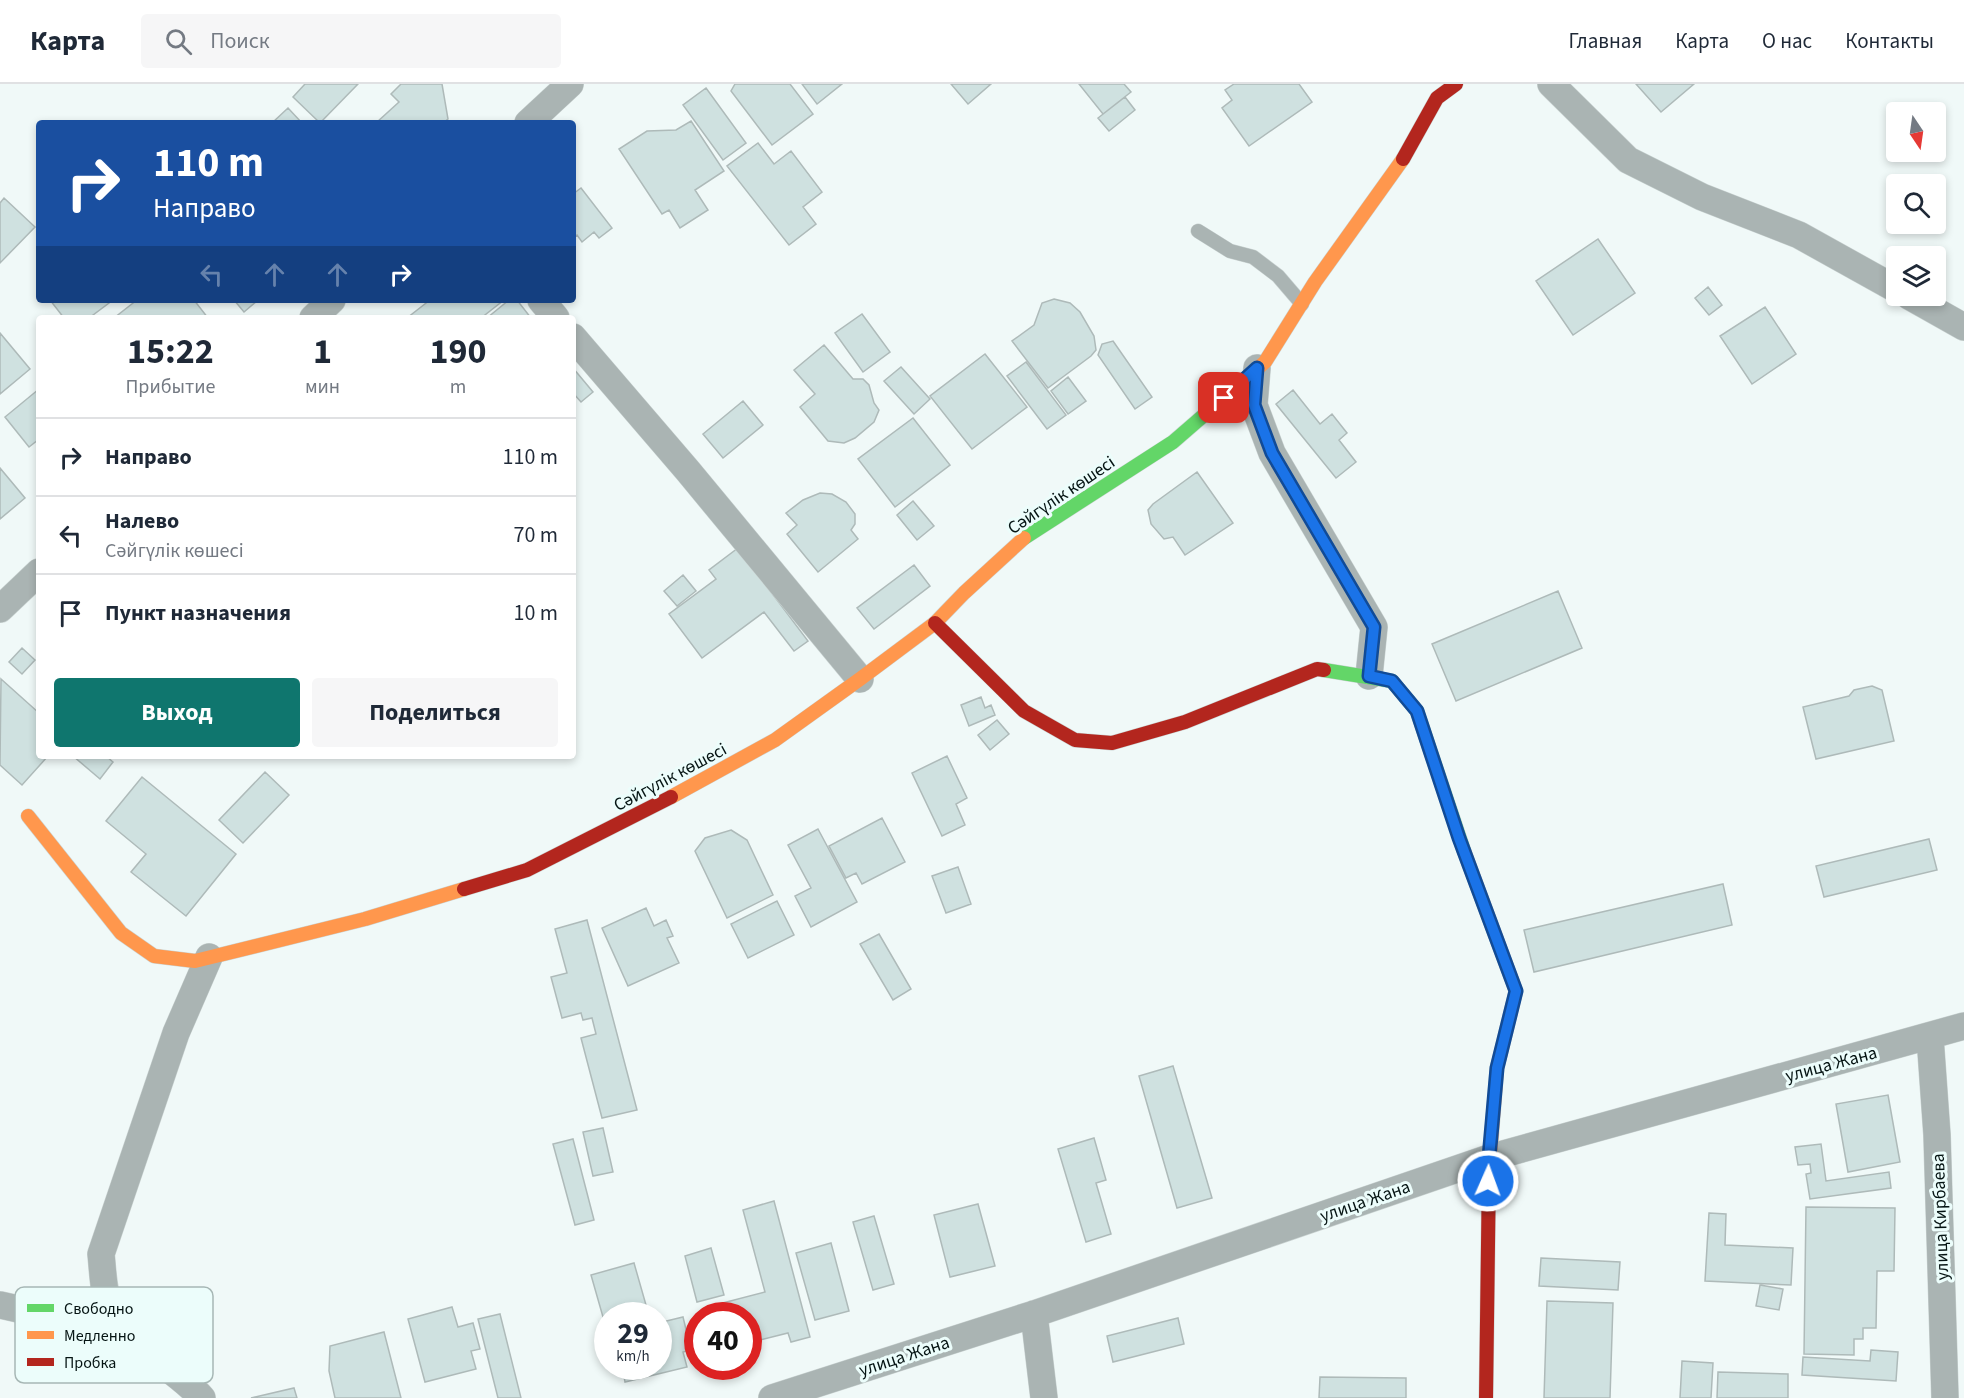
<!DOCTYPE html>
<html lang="ru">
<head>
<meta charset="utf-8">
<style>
  :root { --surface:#fff; --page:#f6f6f7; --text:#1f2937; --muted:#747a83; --line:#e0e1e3; --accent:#0f766e }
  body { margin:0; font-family:"Source Sans 3",sans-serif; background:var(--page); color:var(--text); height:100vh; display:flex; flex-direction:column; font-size:22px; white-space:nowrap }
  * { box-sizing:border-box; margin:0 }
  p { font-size:20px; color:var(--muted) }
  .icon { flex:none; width:33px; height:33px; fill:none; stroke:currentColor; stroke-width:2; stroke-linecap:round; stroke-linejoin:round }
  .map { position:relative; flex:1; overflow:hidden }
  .drawer { position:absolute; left:36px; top:231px; width:540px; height:444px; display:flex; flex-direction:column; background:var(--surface); border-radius:6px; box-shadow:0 3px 9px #0003 }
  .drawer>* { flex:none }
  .hud { position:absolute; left:36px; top:36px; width:540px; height:183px; border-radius:6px; box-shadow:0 3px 9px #0003; background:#1a4fa0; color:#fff; overflow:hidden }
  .needle { width:39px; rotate:167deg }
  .controls { position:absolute; left:1886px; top:18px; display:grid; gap:12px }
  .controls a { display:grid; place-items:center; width:60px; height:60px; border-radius:6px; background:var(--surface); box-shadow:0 3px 9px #0003; font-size:30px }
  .speed { position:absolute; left:594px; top:1218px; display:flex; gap:12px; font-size:30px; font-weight:700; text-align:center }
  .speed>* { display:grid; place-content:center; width:78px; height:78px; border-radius:50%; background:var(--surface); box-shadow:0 3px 9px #0003; line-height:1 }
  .speed small { font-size:15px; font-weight:400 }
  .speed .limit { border:9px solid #d22; background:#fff; color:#111 }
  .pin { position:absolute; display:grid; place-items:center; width:51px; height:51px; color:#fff; margin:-26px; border-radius:12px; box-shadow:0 3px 9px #0006 }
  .me { position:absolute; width:66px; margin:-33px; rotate:2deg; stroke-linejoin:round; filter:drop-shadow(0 0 4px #0008) }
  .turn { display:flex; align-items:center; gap:21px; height:126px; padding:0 18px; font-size:27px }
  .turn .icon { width:78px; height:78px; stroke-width:2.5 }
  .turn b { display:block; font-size:42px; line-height:51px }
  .lanes { display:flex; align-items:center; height:57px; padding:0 18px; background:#0003; justify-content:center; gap:30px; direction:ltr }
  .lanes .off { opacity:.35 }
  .eta { display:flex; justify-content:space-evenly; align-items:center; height:102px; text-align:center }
  .eta b { font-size:36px; font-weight:700; line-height:42px }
  .primary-button { display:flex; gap:12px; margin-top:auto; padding:12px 18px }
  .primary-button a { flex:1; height:69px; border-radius:6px; background:var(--accent); color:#fff; font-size:24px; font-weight:700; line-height:69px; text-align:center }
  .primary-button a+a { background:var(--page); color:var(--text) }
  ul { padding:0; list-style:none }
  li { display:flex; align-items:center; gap:18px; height:78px; padding:0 18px; border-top:2px solid var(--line) }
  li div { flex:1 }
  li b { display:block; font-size:22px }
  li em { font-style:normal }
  header { display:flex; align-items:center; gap:36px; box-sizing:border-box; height:84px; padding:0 30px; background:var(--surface); border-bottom:2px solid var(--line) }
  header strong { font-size:28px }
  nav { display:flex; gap:33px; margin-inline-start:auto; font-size:21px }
  .search { width:420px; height:54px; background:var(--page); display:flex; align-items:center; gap:15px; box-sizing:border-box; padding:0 21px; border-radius:6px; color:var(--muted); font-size:22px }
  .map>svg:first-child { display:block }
  .building { fill:#cfe1e0; stroke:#aebab9; stroke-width:1.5 }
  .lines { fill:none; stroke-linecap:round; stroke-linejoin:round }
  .lane-casing { stroke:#cbd4d3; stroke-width:15 }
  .street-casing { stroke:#cbd4d3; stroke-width:28 }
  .fast-casing { stroke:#cbd4d3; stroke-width:15 }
  .slow-casing { stroke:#cbd4d3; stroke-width:15 }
  .jam-casing { stroke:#cbd4d3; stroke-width:15 }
  .lane { stroke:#aab4b3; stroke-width:14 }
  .street { stroke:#aab4b3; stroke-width:27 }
  .fast { stroke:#63d668; stroke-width:14 }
  .slow { stroke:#ff974d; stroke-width:14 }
  .jam { stroke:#b3261e; stroke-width:14 }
  .route-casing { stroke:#114b97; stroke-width:15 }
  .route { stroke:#1a73e8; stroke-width:10 }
  .labels { text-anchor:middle; stroke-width:6; stroke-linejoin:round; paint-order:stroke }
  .street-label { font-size:18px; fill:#051413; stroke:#ecfdfb }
  .key { fill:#ecfdfb; stroke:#a7b7b5; stroke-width:1.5 }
  .key-label { font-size:16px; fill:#051413 }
</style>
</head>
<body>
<header>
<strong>Карта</strong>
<div class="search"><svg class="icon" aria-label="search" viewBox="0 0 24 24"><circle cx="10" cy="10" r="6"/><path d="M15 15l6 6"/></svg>Поиск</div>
<nav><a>Главная</a><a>Карта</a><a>О нас</a><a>Контакты</a></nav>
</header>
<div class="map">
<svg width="1964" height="1314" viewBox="0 0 1964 1314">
  <rect width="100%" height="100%" fill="#f0f9f8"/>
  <path class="building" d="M305,0H358L320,39L293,13Z
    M401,0H442L448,35L443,39H376L399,18L391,10Z
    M735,0H790L813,30L772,61L731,7Z
    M802,0H842L817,20Z
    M951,0H991L968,20Z
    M1079,0H1124L1131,8L1103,30Z
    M1234,0H1299L1312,18L1249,62L1222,24L1232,16L1225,6Z
    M1636,0H1694L1661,28Z
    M706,4L746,59L723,76L683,21Z
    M1125,13L1135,26L1109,47L1098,34Z
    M288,24L302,39H272Z
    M691,37L724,87L695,106L708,126L680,144L669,126L662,130L619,65L647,47L676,46Z
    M758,59L774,80L791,67L822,108L803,123L816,140L789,161L727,82Z
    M581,104L612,144L599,154L594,148L582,158L577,151L573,154V110Z
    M4,114L35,143L0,179V119Z
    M1598,155L1635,209L1573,251L1536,197Z
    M1708,203L1722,221L1709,231L1695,214Z
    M1054,215L1070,219L1080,228L1094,252L1096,266L1091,272L1048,304L1012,257L1034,241L1042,219Z
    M50,216H113L89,234H64Z
    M137,216H194L208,234H114Z
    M234,216H258L244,228Z
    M430,216H504L481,234H407Z
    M509,216H517L531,234H487Z
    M1765,223L1796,270L1752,300L1720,252Z
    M862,230L890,268L863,288L835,249Z
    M0,249L30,285L0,310Z
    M1113,257L1152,313L1135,325L1098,271L1102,260Z
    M824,261L853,295H863L869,301L874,319L879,326L874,338L855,354L844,359L828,357L800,323L815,310L794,286Z
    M985,270L1027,323L972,365L930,312Z
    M1026,278L1066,331L1047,345L1007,292Z
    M901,283L930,315L914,330L884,297Z
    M573,284L593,308L581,318L573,309Z
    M1068,293L1086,317L1068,330L1051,307Z
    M39,305V357L38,356L29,363L5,333Z
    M1293,306L1320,340L1332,330L1347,349L1339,356L1356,378L1336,394L1276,320Z
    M743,317L763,341L723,374L703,350Z
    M913,334L950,381L895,423L858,375Z
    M0,384L25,414L0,435Z
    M1197,388L1233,439L1185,471L1173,453L1164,455L1151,440L1148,426L1153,420Z
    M820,409L832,410L846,418L855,430V440L851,446L858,455L818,488L787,450L797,441L786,429L803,416Z
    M913,417L934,442L917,456L897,431Z
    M738,464L808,557L794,567L764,528L702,574L669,530L716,495L709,486Z
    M914,481L930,502L874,545L857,524Z
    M683,491L696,507L677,522L664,507Z
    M1558,507L1582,564L1456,617L1432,560Z
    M22,564L35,576L22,590L9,578Z
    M1,595L39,629V672H48L22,701L0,681Z
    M1872,602L1882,606L1894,657L1816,675L1803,623L1849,612L1854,606Z
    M981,613L985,624L991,621L995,631L969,642L961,621Z
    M997,636L1009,650L990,666L978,651Z
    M73,672H106L113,678L100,695Z
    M947,672L967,714L956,720L965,741L942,752L912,689Z
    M265,688L289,711L243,759L219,736Z
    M142,693L236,770L186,832L131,788L146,770L106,737Z
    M882,734L905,778L862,800L856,789L846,794L829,762Z
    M818,745L857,818L811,843L795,812L811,804L788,761Z
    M731,746L747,756L773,811L727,834L695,767L705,754Z
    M1929,755L1937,786L1824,813L1816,782Z
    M958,783L971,820L946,829L932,792Z
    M1723,800L1732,841L1534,888L1524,846Z
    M777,817L794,851L748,874L731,840Z
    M646,824L654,842L666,836L673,852L667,854L679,879L628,902L602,844Z
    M587,836L637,1026L602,1034L581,954L596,950L592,934L583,936L581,929L562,934L551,893L567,889L555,845Z
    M879,850L911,905L893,916L860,860Z
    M1173,982L1212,1114L1177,1124L1139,992Z
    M1888,1011L1900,1078L1848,1088L1836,1020Z
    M603,1044L613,1088L593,1092L583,1048Z
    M1094,1054L1106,1096L1096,1099L1111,1150L1086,1158L1058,1065Z
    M573,1055L594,1136L575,1141L553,1060Z
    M1821,1060L1826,1097L1889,1088L1891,1104L1810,1115L1806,1090L1811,1089L1810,1080L1798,1081L1795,1063Z
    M774,1117L810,1253L791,1258L788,1249L748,1259V1232H709L707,1223L765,1208L743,1126Z
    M978,1120L995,1182L950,1193L934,1131Z
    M1806,1123L1895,1124L1894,1187H1877L1876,1244H1863V1255H1854V1271L1804,1270Z
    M1709,1129L1726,1130L1725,1161L1793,1164L1791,1201L1705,1197Z
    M874,1132L894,1200L873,1206L853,1138Z
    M831,1159L849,1227L815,1236L796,1169Z
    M711,1164L724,1211L697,1218L685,1172Z
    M1541,1174L1620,1178L1618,1206L1539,1202Z
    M634,1179L648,1228L635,1232H608V1239L605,1240L591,1191Z
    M1760,1201L1783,1205L1779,1226L1756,1222Z
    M1547,1217L1613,1219L1610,1314H1544Z
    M452,1223L458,1243L473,1239L480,1265L471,1267L476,1285L425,1298L408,1235Z
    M500,1230L521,1314H498L478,1235Z
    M683,1233L691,1266L683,1268L687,1283L625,1298L622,1282H658V1239Z
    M1178,1234L1184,1260L1113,1278L1107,1252Z
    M384,1248L401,1314H335L329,1287L330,1262Z
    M1871,1266L1898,1268L1896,1297L1802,1291L1803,1273L1870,1277Z
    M1682,1277L1713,1279L1711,1314H1680Z
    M1718,1288L1788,1290V1314H1717Z
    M1320,1293L1406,1294V1314H1319Z
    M294,1304L297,1314H251Z"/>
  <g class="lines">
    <defs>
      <path id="lane" d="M1198,147L1230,167L1253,173L1278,192L1302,220"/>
      <path id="street" d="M1551,0L1628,76L1702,113L1799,151L1896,205
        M528,39L570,0
        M1909,212L1964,243
        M541,216L556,234
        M313,234L332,216
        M573,253L688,387L860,595
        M1257,284L1254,321L1272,369L1374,543L1369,592
        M0,525L39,488
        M1930,953L1937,1051L1945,1314
        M0,1221L125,1249
        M1034,1230L1044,1314
        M202,1314C175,1284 128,1263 111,1226C103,1210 103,1188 101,1170L176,949L209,873
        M772,1314L1034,1230L1489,1074L1964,942"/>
      <path id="fast" d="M1024,454L1173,358L1241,299
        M1324,586L1392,597L1417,627L1464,767"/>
      <path id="slow" d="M1241,299L1265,278L1315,198L1403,75
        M671,713L775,656L860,595L935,539L964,509L1024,454
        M28,732L121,849L154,872L195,877L365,835L464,805
        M1464,767L1516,907L1497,984L1489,1084"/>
      <path id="jam" d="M1403,75L1437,14L1456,0
        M935,539L1024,627L1075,656L1112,659L1185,638L1317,585L1324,586
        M464,805L527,786L671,713
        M1486,1314L1489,1084"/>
    </defs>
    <use href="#lane" class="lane-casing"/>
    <use href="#street" class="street-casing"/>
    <use href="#fast" class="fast-casing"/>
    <use href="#slow" class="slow-casing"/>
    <use href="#jam" class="jam-casing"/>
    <use href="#lane" class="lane"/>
    <use href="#street" class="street"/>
    <use href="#fast" class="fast"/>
    <use href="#slow" class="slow"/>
    <use href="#jam" class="jam"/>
  </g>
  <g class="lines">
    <defs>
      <path id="route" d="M1224,314L1257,284L1254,321L1272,369L1374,543L1369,592L1392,597L1417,627L1459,754L1516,907L1497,984L1489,1074L1488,1097"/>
    </defs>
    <use href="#route" class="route-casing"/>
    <use href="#route" class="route"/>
  </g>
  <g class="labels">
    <g class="street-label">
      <text transform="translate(1061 411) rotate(-34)" y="6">Сәйгүлік көшесі</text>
      <text transform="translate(670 693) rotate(-28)" y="6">Сәйгүлік көшесі</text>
      <text transform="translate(1831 980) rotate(-15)" y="6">улица Жана</text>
      <text transform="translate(1365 1117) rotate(-19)" y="6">улица Жана</text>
      <text transform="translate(1940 1133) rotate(-92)" y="6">улица Кирбаева</text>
      <text transform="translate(904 1272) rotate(-18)" y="6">улица Жана</text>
    </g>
  </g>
  <rect x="15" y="1203" width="198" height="96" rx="9" class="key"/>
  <rect x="27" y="1220" width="27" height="8" fill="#63d668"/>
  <rect x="27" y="1247" width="27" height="8" fill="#ff974d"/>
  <rect x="27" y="1274" width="27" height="8" fill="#b3261e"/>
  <g class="key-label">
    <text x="64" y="1230">Свободно</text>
    <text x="64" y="1257">Медленно</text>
    <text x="64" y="1284">Пробка</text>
  </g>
</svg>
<div class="controls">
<a><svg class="needle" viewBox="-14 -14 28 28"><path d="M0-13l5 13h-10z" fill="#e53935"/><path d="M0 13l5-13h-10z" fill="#747a83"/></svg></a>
<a><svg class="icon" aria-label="search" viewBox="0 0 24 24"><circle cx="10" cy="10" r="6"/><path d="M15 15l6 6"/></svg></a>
<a><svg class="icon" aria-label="layers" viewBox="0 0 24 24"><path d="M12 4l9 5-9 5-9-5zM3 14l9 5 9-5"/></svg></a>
</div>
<div class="speed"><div>29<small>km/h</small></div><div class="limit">40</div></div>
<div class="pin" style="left:1224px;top:314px;background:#d93025"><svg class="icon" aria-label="arrive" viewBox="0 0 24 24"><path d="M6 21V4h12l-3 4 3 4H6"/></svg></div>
<svg class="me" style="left:1488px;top:1097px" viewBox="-20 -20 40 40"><circle r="17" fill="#1a73e8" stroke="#fff" stroke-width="3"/><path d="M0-11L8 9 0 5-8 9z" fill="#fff"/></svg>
<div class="hud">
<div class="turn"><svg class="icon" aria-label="right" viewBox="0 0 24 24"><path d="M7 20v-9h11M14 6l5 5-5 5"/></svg><div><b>110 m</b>Направо</div></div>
<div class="lanes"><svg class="icon off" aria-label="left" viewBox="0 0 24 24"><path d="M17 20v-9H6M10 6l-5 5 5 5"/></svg><svg class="icon off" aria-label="ahead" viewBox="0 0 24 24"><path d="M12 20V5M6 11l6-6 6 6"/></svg><svg class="icon off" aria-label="ahead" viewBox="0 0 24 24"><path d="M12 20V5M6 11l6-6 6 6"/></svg><svg class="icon" aria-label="right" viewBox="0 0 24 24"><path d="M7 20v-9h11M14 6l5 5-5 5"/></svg></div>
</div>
<section class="drawer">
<div class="eta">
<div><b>15:22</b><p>Прибытие</p></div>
<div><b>1</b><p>мин</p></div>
<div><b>190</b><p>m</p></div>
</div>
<ul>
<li><svg class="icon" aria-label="right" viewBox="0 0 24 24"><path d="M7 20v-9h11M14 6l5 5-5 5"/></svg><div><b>Направо</b></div><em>110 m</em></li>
<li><svg class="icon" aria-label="left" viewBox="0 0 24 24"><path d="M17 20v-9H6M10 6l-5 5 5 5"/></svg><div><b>Налево</b><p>Сәйгүлік көшесі</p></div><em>70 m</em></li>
<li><svg class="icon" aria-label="arrive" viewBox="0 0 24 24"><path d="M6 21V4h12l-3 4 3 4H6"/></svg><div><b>Пункт назначения</b></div><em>10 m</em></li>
</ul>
<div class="primary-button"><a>Выход</a><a>Поделиться</a></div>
</section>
</div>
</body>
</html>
